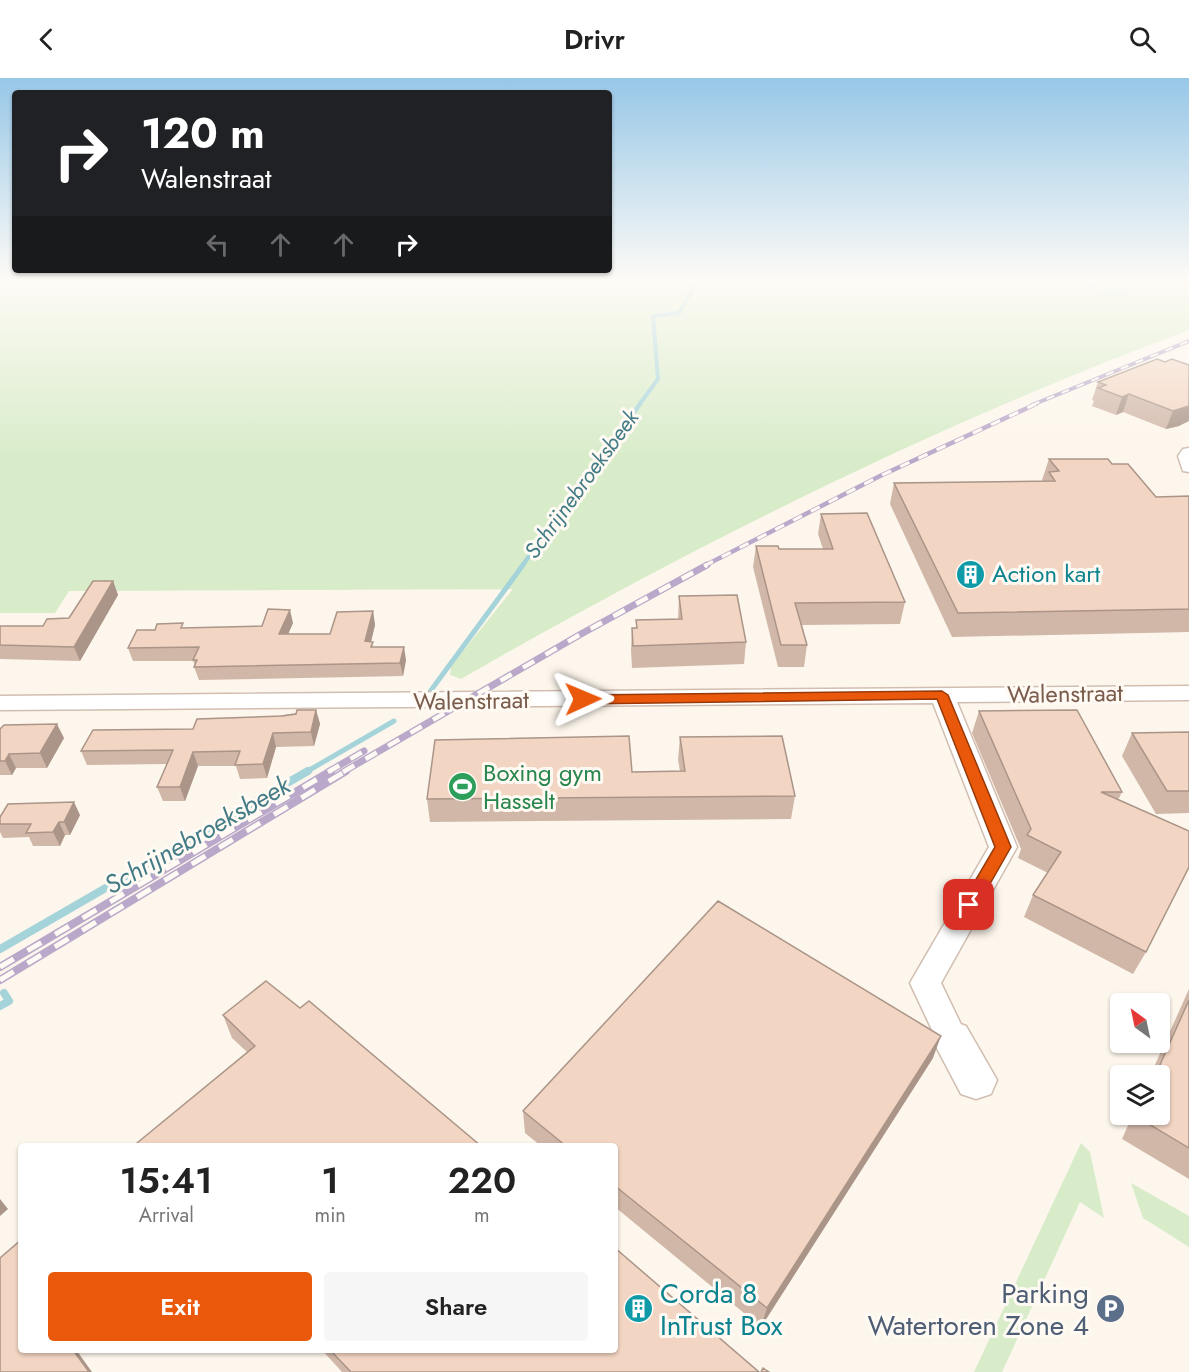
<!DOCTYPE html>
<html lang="en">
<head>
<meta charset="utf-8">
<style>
  :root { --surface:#fff; --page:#f6f6f6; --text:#222; --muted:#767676; --accent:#ea580c }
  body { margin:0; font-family:Jost,sans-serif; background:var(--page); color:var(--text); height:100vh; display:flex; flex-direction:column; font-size:22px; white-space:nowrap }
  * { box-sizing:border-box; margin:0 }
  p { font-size:20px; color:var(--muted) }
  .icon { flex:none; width:33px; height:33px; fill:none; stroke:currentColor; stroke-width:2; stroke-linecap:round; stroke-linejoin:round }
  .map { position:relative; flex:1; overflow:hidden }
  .panel { position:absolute; left:18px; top:1065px; width:600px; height:210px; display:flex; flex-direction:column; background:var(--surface); border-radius:6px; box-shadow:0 2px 4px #0004 }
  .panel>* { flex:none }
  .top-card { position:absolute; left:12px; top:12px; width:600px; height:183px; border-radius:6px; box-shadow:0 2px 4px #0004; background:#202124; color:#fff; overflow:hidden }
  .needle { width:39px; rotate:327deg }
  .buttons { position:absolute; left:1110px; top:915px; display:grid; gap:12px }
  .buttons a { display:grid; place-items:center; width:60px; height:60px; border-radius:6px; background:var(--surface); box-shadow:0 2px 4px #0004; font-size:30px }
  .pin { position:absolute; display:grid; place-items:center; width:51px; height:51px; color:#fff; margin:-26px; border-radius:12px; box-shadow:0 3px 9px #0006 }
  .me { position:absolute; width:66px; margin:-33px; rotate:89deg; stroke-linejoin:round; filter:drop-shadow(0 0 4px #0008) }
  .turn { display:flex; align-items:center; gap:21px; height:126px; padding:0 30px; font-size:27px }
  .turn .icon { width:78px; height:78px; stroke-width:2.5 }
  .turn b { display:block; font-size:42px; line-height:51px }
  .lanes { display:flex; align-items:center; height:57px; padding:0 30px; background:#0003; justify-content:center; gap:30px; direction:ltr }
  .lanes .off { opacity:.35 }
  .eta { display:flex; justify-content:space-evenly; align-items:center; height:102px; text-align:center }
  .eta b { font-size:36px; font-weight:600; line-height:42px }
  .action { display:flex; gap:12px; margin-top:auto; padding:12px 30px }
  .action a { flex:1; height:69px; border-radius:6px; background:var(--accent); color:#fff; font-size:24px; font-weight:600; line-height:69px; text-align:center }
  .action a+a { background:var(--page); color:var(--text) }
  header { display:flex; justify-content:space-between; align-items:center; height:78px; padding:0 30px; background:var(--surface); font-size:27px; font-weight:600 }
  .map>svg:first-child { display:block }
  .green { fill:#d8ecc9 }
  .water { fill:#bfe3e8; stroke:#a5d3da; stroke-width:1.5 }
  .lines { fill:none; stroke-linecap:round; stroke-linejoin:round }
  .stream-far3 { stroke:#a5d3da; stroke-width:4 }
  .stream-far2 { stroke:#a5d3da; stroke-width:4.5 }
  .stream-far1 { stroke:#a5d3da; stroke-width:5 }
  .stream { stroke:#a5d3da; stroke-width:8 }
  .minor-casing { stroke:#d1beb0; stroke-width:3 }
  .tertiary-casing { stroke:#d1beb0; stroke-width:3 }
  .minor { fill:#fff; fill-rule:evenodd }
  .tertiary { fill:#fff; fill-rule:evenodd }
  .rail-far3-casing { stroke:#b9a8c9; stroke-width:4 }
  .rail-far2-casing { stroke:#b9a8c9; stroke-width:4.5 }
  .rail-far1-casing { stroke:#b9a8c9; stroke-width:7 }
  .rail-casing { stroke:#b9a8c9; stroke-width:8 }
  .rail-far3 { stroke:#fffaf3; stroke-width:2; stroke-dasharray:8; stroke-linecap:butt }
  .rail-far2 { stroke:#fffaf3; stroke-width:3; stroke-dasharray:10; stroke-linecap:butt }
  .rail-far1 { stroke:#fffaf3; stroke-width:4.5; stroke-dasharray:13; stroke-linecap:butt }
  .rail { stroke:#fffaf3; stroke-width:5; stroke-dasharray:16; stroke-linecap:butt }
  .wall { fill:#d1b7a8 }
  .shaded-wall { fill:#aa9588 }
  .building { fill:#f3d5c3; stroke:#aa9588; stroke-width:1.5 }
  .route { fill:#ea580c; stroke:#983908; stroke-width:1.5 }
  .labels { text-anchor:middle; stroke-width:6; stroke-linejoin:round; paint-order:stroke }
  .far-water-label { font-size:22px; font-style:italic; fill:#437c86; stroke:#fffaf3 }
  .culture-label { font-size:24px; fill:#0d838f; stroke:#fffaf3; text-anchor:start }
  .street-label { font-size:24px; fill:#7a5c4d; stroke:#fffaf3 }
  .leisure-label { font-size:24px; fill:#27864d; stroke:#fffaf3; text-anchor:start }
  .water-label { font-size:26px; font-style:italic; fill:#437c86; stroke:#fffaf3 }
  .near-culture-label { font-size:28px; fill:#0d838f; stroke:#fffaf3; text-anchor:start }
  .near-service-label { font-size:28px; fill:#4e5e75; stroke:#fffaf3; text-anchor:end }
</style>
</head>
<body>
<header><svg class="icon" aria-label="back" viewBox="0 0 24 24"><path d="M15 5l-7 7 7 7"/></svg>Drivr<svg class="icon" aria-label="search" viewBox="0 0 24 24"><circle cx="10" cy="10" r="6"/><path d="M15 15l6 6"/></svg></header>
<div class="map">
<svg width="1189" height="1294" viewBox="0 0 1189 1294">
  <rect width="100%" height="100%" fill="#fdf6ec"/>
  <path class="green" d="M0,201H1174L1189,203V252C937,346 694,467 461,601L450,597L451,588L513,511L69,513L55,535H0Z
    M1081,1065L1090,1074L1104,1140L1080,1124L1002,1294H974Z
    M1131,1105L1189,1138V1169L1143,1140Z"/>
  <path class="water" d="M1083,201H1134L1137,203L1136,211C1117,222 1103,218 1085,208Z"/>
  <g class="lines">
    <path class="stream-far3" d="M639,327L658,301L653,238L679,235L699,201"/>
    <path class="stream-far2" d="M522,488L640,326"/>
    <path class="stream-far1" d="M429,615L523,487
      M306,694L394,643"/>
    <path class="stream" d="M0,871L308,693
      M0,928L9,923L4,915"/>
    <defs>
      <path id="minor" d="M1189,370V394L1183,393L1178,378L1183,371Z
        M1189,608V622L957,624L1017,769L941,905L968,961L963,971L952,975L941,971L910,905L989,769L933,625L0,632V618Z"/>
      <path id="tertiary" d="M952,943L966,948L997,1002L991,1016L976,1021L961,1016L932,961L938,948Z"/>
    </defs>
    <use href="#minor" class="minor-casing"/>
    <use href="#tertiary" class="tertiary-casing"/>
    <use href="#minor" class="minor"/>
    <use href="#tertiary" class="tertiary"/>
    <defs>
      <path id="rail-far3" d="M1032,327L1189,263"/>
      <path id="rail-far2" d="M704,488L880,398L1036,326"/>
      <path id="rail-far1" d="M328,694L364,673
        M343,694L581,556L707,487"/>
      <path id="rail" d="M0,889L331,693
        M0,902L346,693"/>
    </defs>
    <use href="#rail-far3" class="rail-far3-casing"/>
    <use href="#rail-far2" class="rail-far2-casing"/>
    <use href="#rail-far1" class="rail-far1-casing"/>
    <use href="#rail" class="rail-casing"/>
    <use href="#rail-far3" class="rail-far3"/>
    <use href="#rail-far2" class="rail-far2"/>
    <use href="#rail-far1" class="rail-far1"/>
    <use href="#rail" class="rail"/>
  </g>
  <path class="wall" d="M1157,281L1179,348L1166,351L1123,334L1116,337L1092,328L1094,323L1092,322L1098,304Z
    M1049,381L1112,386L1156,419L1189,418V554L952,559L890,426L894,405L1043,404L1042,402Z
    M821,436L905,524L900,546L802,547L807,567L804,589H778L753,489L756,468L779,471H823L818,456Z
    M113,503L118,517L80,583L0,581V548H43L69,540Z
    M679,518L746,564L744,586L632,590L631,572L632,550H636V542L678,541Z
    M373,533L375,547L371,564L373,569L406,582L403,598L199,602L194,589L195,587L193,583H133L128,570L155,552L262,548L293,545L288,556H330Z
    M316,632L320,646L314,668L276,669L267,700L240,701L236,688H198L185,723H163L157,709L167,686L87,687L81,673L193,651Z
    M979,633L1122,714L1118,722L1146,874L1133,896L1024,839L1033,817L1048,795L1018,780L1021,771L972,655Z
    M0,651L64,660L47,690H16L12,697H0Z
    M1189,654V735L1156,736L1122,678L1132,655Z
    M680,659L795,718L791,741L430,744L427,721L632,694L680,693L678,682Z
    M80,737L70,757H65L60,768H33L29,759L3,760L0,754V739Z
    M1189,911V1101L1122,1061L1133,1036H1160V998H1150Z
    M300,930L481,1068H139L137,1065L247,974L232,960L223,937Z
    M933,980L761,1249L615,1129V1068H541L525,1055L523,1033Z
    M322,1272H615L759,1294H342Z"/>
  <path class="shaded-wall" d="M1129,316L1123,334L1116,337L1122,319Z
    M1189,328V343L1179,348L1166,351L1173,333Z
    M113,503L118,517L80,583L74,569Z
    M290,532L293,545L282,570L279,556Z
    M373,533L375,547L368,576L365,563Z
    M404,569L406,582L403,598L400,585Z
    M316,632L320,646L314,668L311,654Z
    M57,646L64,660L47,690L40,675Z
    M273,655L276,669L267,700L263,686Z
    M193,674L198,688L185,723L180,709Z
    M9,676L16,690L12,697L5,683Z
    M74,724L80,737L70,757L64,744Z
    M59,744L65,757L60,768L53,754Z
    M941,958L933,980L761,1249L767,1230Z
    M0,1121L8,1131L0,1138Z
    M73,1272H78L77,1273L92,1294H89Z"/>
  <path class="building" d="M1157,281L1165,284L1172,281L1189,287V328L1173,333L1129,316L1122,319L1098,310L1106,307L1098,304Z
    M1049,381H1108L1112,386H1128L1156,419L1189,418V531L958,535L894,405L1055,403L1049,394L1059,393Z
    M867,435L905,524L795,525L807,567H781L756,468H778L779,471H833L821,436Z
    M93,503H113L74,569L0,567V548H43L47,541L69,540Z
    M737,517L746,564L633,568L632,550H637L636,542L682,541L679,518Z
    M268,531L290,532L279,556H330L337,534L373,533L365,563L373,564L371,569H404L400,585L194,589L197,582H193L199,569L128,570L137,552H155L157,546L183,545L181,550L262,548Z
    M297,632H316L311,654L273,655L263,686L235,687L240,673L193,674L180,709H157L173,672L81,673L93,652L193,651L197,641L282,638L296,636Z
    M1077,632L1122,714H1101L1189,753V789L1146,874L1033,817L1061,774L1027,757L1031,751L979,633Z
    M57,646L40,675L9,676L5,683H0V651L4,647Z
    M1189,654V713H1167L1132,655Z
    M629,658L632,694L685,693L680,659L782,658L795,718L427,721L435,662Z
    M74,724L64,744H59L53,754L26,755L31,746H0V739L8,726Z
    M718,823L941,958L767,1230L615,1108V1068H566L523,1033Z
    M266,903L300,930L309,923L481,1068H140L137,1065L255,968L223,937Z
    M1189,922V1070L1137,1039L1138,1036H1160V998H1155Z
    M21,1162V1272H73L89,1294H0V1180Z
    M615,1170L759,1294H351L330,1272H615Z
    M763,1290L769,1294H761Z"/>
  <linearGradient id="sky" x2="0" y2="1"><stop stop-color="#97c7e8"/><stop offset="0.53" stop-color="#fefbf6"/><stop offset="1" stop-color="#fefbf6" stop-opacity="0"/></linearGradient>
  <rect width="1189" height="382" fill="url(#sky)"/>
  <path class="route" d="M942,613L948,617L1011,769L975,832H964L961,827L995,769L937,621L583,626L576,621L583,617Z"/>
  <defs>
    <symbol id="building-disc" viewBox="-11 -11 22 22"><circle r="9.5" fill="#0f9aa8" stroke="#fffaf3"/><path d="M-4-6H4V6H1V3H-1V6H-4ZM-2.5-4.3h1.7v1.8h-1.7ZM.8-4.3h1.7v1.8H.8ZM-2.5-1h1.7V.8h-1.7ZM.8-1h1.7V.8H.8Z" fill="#fff"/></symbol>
    <symbol id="stadium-disc" viewBox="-11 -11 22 22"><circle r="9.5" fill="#2e9e5b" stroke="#fffaf3"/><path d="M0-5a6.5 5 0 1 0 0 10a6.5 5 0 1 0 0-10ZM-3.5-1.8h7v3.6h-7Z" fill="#fff"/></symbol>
    <symbol id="parking-disc" viewBox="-11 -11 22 22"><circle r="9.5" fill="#5c6f8a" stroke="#fffaf3"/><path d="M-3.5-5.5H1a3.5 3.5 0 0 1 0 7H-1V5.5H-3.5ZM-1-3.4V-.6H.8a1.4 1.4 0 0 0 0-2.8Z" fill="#fff"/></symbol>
  </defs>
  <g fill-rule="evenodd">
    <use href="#building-disc" x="954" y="480" width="33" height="33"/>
    <use href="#stadium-disc" x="446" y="692" width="33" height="33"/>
    <use href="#building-disc" x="622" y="1214" width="33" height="33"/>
    <use href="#parking-disc" x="1094" y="1214" width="33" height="33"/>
  </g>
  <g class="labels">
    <g class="far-water-label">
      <text transform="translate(581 406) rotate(-54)" y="8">Schrijnebroeksbeek</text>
    </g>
    <g class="culture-label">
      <text x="992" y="504">Action kart</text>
    </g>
    <g class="street-label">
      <text transform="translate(1065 616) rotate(-1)" y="8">Walenstraat</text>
      <text transform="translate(471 623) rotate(-1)" y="8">Walenstraat</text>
    </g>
    <g class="leisure-label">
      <text x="483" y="703">Boxing gym<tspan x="483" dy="28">Hasselt</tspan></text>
    </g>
    <g class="water-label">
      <text transform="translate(197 757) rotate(-30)" y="9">Schrijnebroeksbeek</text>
    </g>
    <g class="near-culture-label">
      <text x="660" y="1225">Corda 8<tspan x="660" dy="32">InTrust Box</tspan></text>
    </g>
    <g class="near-service-label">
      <text x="1089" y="1225">Parking<tspan x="1089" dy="32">Watertoren Zone 4</tspan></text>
    </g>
  </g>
</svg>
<div class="buttons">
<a><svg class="needle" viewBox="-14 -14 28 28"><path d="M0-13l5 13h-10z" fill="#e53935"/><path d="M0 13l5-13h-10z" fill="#767676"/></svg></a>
<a><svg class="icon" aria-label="layers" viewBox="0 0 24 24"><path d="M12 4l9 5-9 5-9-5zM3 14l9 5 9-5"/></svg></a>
</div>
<div class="pin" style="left:969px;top:827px;background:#d93025"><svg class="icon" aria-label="arrive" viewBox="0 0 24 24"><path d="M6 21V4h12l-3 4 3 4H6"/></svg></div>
<svg class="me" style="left:583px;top:621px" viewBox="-20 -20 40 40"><path d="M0-17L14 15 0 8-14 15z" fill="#ea580c" stroke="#fff" stroke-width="4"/></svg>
<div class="top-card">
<div class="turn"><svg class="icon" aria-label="right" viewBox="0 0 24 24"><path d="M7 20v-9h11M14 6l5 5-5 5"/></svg><div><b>120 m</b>Walenstraat</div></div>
<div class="lanes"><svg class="icon off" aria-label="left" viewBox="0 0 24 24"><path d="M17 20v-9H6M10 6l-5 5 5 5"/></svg><svg class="icon off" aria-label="ahead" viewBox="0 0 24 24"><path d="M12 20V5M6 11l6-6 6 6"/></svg><svg class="icon off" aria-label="ahead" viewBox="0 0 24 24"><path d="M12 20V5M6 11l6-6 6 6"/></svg><svg class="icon" aria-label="right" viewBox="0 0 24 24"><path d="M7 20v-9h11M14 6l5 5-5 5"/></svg></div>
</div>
<section class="panel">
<div class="eta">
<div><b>15:41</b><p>Arrival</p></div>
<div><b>1</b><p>min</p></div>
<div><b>220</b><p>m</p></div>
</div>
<div class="action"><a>Exit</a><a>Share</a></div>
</section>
</div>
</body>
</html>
